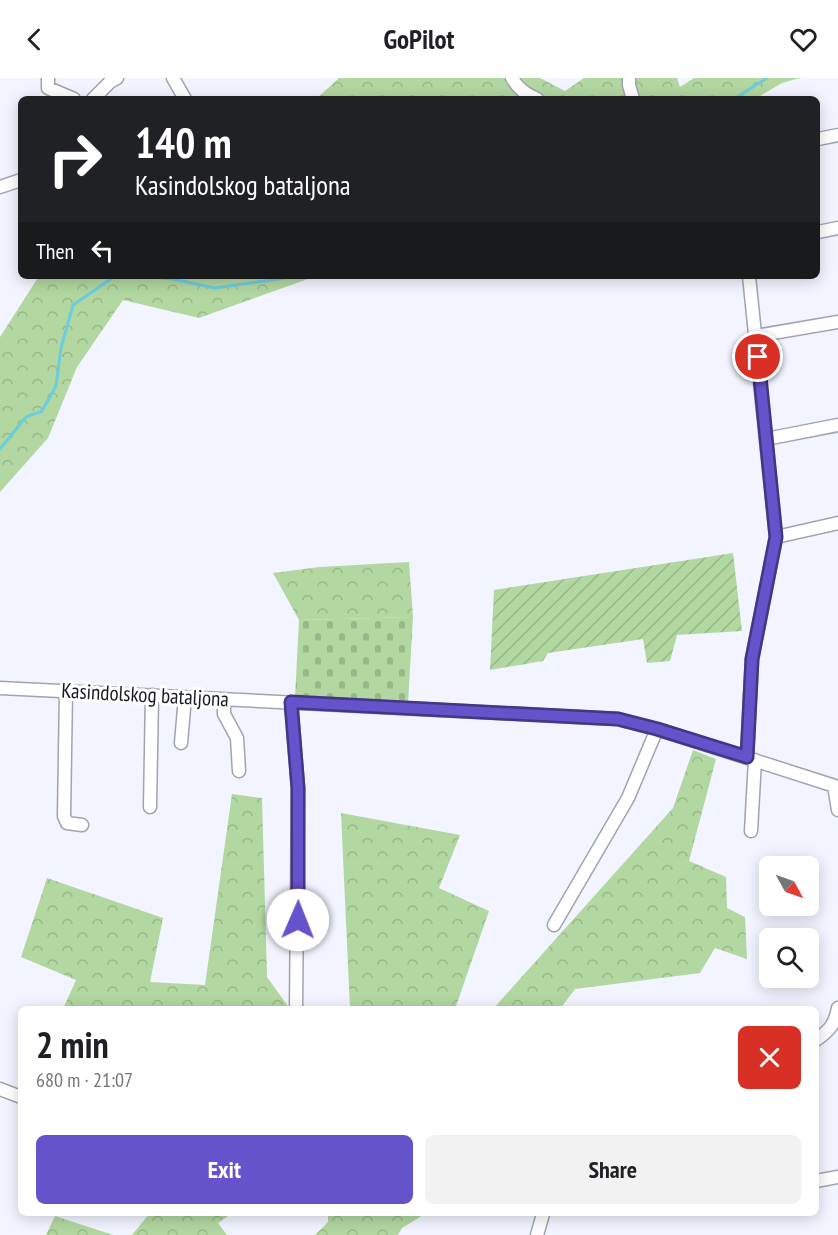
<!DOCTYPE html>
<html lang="en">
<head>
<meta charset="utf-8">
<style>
  :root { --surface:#fff; --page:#f2f2f2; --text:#202124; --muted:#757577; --accent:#6553cc }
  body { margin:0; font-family:"PT Sans Narrow",sans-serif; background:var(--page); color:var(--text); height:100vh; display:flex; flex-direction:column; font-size:22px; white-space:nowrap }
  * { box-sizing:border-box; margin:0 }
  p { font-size:20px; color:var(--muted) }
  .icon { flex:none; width:33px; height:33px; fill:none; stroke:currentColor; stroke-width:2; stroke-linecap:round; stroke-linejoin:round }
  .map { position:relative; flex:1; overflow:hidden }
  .panel { position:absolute; left:18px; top:928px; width:801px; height:210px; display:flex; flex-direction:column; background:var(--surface); border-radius:9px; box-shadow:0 3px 15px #0003 }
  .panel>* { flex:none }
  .banner { position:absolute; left:18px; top:18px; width:802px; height:183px; border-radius:9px; box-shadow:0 3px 15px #0003; background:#202124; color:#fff; overflow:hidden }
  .needle { width:39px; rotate:130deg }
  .fabs { position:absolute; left:759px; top:778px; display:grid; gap:12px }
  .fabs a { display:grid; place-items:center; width:60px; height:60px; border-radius:9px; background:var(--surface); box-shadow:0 3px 15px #0003; font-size:30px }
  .pin { position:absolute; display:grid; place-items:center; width:51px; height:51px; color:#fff; margin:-26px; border:3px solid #fff; border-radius:50%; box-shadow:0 2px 6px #0007 }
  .me { position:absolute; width:66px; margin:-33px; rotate:1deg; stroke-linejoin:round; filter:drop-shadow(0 0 4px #0008) }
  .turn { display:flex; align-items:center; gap:21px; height:126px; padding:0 18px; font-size:27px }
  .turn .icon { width:78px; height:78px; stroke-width:2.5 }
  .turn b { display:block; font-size:42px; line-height:51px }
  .then { display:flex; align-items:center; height:57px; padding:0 18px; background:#0003; gap:12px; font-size:22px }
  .round { display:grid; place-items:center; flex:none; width:63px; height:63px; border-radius:9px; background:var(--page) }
  .overview { display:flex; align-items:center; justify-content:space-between; height:102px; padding:0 18px }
  h1 { font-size:36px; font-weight:700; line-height:45px }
  .cta { display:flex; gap:12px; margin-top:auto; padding:12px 18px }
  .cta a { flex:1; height:69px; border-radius:9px; background:var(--accent); color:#fff; font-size:24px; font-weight:700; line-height:69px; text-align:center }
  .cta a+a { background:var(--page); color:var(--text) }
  header { display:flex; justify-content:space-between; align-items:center; height:78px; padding:0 18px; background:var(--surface); font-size:27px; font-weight:700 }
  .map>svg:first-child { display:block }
  .forest { fill:url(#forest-crowns) }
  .cemetery { fill:url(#cemetery-stones) }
  .garden { fill:url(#garden-furrows) }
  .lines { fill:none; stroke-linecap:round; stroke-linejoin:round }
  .stream { stroke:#6bcddf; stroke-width:3 }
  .minor-casing { stroke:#a0a4af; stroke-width:15 }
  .minor { stroke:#fff; stroke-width:12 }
  .route-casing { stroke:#423685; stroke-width:15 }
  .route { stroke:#6553cc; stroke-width:10 }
  .labels { text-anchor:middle; stroke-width:6; stroke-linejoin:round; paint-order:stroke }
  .street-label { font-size:21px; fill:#191b1f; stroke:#fff }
</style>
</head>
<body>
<header><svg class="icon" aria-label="back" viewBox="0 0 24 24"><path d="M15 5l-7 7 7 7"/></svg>GoPilot<svg class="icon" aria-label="heart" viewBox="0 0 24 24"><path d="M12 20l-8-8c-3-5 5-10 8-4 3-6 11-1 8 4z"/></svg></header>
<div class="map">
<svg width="838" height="1157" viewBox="0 0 838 1157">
  <defs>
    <pattern id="forest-crowns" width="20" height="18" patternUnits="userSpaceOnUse" patternTransform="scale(1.5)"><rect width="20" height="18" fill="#b2d7a0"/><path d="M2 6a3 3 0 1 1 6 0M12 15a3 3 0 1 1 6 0" fill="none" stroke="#98b889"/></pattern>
    <pattern id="cemetery-stones" width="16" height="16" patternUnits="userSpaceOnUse" patternTransform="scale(1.5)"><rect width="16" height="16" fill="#b2d7a0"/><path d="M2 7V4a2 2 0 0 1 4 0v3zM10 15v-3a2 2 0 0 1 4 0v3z" fill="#98b889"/></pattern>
    <pattern id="garden-furrows" width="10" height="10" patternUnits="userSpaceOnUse" patternTransform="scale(1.5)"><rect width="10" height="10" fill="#b2d7a0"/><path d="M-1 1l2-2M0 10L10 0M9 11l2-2" fill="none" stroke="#98b889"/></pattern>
  </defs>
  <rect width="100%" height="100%" fill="#f2f5ff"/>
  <path class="forest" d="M339,0H540L565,13L584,0H677L680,9L694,0H800L782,5L755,21H316Z
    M39,198H316L199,240L123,222L77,289L48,360L0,414V259Z
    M409,484L413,539L299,542L273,495L320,489Z
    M693,672L716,681L689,783L726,799L727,830L745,839L747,881L715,870L700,895L575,911L560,931H493L673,730Z
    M232,716L262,720L267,899L290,931H63L76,902L21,879L47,800L163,840L150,904L205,907Z
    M341,735L460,757L439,810L489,833L455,931H350Z
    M149,1136H231L218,1145L227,1157H132Z
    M328,1136H425L402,1150L398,1157H315L328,1144Z
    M55,1138L113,1157H46Z"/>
  <path class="cemetery" d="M413,539L408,626L295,620L299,542Z"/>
  <path class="garden" d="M733,475L742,553L677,557L670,583L647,585L643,561L548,575L543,583L490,592L494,512Z"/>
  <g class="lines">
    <path class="stream" d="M734,21L767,0
      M141,198L172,201L215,210L299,198
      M0,371L26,339L42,333L56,308L61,270L73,227L115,198"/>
    <defs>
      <path id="minor" d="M48,0V10L74,21
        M173,0L185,21
        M512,0C518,11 526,16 537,21
        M629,0V7L633,21
        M93,21L110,4L117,0
        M818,61L838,57
        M0,109L21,102
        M818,154L838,150
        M756,258L838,244
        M766,361L838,347
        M776,459L838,445
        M0,610L618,641L657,651L838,709
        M66,613L64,738L67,745L82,747
        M224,621V636L237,660L239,693
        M291,624L298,710L296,932
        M181,665L185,619
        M747,679L752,581L776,459L749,198
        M834,708L838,732
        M150,729L152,617
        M751,753L755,682
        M554,847L628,720L657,651
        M816,962C830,952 835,946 838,930
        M0,1011L21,1019
        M816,1103L838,1099
        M537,1157L543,1136"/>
    </defs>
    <use href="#minor" class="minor-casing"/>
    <use href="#minor" class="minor"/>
  </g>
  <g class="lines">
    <defs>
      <path id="route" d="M298,842V710L291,624L618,641L657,651L747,679L752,581L776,459L758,279"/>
    </defs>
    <use href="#route" class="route-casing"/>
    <use href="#route" class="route"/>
  </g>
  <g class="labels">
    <g class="street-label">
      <text transform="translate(145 617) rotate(3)" y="7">Kasindolskog bataljona</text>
    </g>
  </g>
</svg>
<div class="fabs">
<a><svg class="needle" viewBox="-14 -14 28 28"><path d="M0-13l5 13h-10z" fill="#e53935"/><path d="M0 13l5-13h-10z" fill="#757577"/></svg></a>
<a><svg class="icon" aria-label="search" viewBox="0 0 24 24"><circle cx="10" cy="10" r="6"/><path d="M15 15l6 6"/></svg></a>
</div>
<div class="pin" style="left:758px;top:279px;background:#d93025"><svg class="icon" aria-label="arrive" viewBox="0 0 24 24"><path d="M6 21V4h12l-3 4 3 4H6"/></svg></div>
<svg class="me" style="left:298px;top:842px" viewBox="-20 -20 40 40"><circle r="19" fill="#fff"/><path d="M0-13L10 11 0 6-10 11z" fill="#6553cc"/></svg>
<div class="banner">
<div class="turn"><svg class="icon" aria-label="right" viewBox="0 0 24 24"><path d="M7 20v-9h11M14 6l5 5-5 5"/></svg><div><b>140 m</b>Kasindolskog bataljona</div></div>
<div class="then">Then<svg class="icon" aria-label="left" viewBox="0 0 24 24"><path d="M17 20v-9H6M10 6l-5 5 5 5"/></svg></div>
</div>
<section class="panel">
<div class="overview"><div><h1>2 min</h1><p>680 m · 21:07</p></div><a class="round" style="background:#d93025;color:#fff"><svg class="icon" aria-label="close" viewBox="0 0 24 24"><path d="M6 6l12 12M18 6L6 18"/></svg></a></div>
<div class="cta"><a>Exit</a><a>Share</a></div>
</section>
</div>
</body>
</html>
